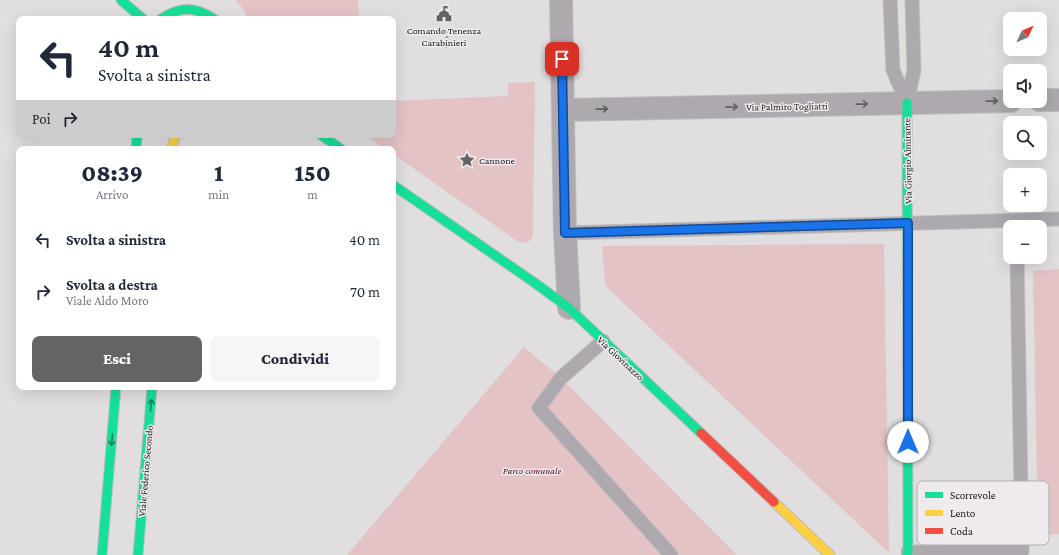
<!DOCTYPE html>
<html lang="it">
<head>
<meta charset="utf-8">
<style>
  :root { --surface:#fff; --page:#f6f6f7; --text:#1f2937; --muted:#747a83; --accent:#656465 }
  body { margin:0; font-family:"Crimson Pro",serif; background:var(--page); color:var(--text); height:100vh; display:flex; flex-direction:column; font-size:15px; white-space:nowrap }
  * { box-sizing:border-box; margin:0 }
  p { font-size:13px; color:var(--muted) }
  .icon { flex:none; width:22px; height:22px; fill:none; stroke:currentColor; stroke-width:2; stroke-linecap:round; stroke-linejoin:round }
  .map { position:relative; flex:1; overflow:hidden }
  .panel { position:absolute; left:16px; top:146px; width:380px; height:244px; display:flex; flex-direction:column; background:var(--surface); border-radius:8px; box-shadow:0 4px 16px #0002 }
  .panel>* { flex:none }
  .hud { position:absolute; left:16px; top:16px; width:380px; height:122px; border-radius:8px; box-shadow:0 4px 16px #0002; background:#fff; color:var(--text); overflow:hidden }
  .needle { width:26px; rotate:46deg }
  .fabs { position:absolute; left:1003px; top:12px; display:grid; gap:8px }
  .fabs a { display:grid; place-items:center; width:44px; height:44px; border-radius:8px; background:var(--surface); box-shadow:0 4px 16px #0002; font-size:20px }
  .pin { position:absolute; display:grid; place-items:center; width:34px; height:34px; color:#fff; margin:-17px; border-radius:8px; box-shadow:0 2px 6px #0006 }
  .me { position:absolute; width:44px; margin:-22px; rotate:0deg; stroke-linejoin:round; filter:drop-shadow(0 0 3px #0008) }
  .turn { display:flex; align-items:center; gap:14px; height:84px; padding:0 16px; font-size:18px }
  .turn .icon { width:52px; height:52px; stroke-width:2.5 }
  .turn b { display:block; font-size:28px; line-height:34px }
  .then { display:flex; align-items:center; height:38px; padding:0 16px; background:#0003; gap:8px; font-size:15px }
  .eta { display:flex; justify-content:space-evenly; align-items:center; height:68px; text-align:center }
  .eta b { font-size:24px; font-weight:800; line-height:28px }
  .action { display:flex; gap:8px; margin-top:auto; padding:8px 16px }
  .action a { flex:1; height:46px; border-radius:8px; background:var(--accent); color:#fff; font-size:16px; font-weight:800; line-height:46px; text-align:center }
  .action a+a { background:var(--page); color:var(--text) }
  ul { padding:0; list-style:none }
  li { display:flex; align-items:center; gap:12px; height:52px; padding:0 16px }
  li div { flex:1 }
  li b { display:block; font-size:15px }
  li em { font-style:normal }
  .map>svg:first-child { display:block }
  .green { fill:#e3c3c4 }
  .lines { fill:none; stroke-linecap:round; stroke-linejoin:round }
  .lane-casing { stroke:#bebcbd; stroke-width:15 }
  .street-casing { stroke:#bebcbd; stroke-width:24 }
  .fast-casing { stroke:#bebcbd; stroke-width:11 }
  .slow-casing { stroke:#bebcbd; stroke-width:11 }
  .jam-casing { stroke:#bebcbd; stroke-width:11 }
  .path { stroke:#a4a1a5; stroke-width:2.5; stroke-dasharray:2 3; stroke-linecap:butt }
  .lane { stroke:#ada9af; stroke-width:13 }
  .street { stroke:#ada9af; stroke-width:22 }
  .fast { stroke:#16e098; stroke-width:9 }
  .slow { stroke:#ffcf43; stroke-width:9 }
  .jam { stroke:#f24e42; stroke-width:9 }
  .oneway { stroke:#615f62 }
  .oneway2 { stroke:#1c815e }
  .route-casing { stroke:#114b97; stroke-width:10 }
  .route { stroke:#1a73e8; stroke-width:7 }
  .labels { text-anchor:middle; stroke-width:3; stroke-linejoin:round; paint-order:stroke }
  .poi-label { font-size:10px; fill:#232223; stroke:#eeeaed }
  .street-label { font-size:10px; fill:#232223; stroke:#eeeaed }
  .park-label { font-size:10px; font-style:italic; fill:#540f19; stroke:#eeeaed }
  .key { fill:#eeeaed; stroke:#b1aeb0; stroke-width:1 }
  .key-label { font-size:11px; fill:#232223 }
</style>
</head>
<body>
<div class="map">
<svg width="1059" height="555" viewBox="0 0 1059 555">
  <rect width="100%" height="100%" fill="#e0dedf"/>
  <path class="green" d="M235,0H358L359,19H249L241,6Z
    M535,82L533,234C532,243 524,244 517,241L393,154V149H385L365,135H393V101L508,96V83Z
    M884,244L889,553L614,294L605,284L602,246Z
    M1059,269V534L1038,535L1033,271Z
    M524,347L561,378L737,555H347Z"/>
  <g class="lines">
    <defs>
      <path id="lane" d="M890,0L893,70L907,103
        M907,103L914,70L912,0
        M565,233L1059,219
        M603,341L561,378L539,408L671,555
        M908,552L1022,551L1017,257"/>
      <path id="street" d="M561,0L565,233L569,308
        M1040,100H1059
        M563,110L1011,101"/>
      <path id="fast" d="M121,0L143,19
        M161,19C181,6 194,6 214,19
        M907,103L908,552L907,555
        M321,135L341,149
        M136,149L137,135
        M393,185L535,283L569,308L701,433
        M102,555L116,387
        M138,555L152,387"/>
      <path id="slow" d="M172,149L175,135
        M774,502L830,555"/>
      <path id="jam" d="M701,433L774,502"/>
    </defs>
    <use href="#lane" class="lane-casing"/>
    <use href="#street" class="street-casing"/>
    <use href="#fast" class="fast-casing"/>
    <use href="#slow" class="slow-casing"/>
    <use href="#jam" class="jam-casing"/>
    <path class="path" d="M447,48V29"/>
    <use href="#lane" class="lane"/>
    <use href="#street" class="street"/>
    <use href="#fast" class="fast"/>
    <use href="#slow" class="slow"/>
    <use href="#jam" class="jam"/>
  </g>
  <defs><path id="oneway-shaft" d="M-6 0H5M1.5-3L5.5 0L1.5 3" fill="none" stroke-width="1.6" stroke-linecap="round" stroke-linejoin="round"/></defs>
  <g class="oneway">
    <use href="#oneway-shaft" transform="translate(992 101) rotate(-1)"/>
    <use href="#oneway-shaft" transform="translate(862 104) rotate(-1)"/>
    <use href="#oneway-shaft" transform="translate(732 107) rotate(-1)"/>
    <use href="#oneway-shaft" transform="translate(602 109) rotate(-1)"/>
  </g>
  <g class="oneway2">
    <use href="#oneway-shaft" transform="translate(151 405) rotate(-85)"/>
    <use href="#oneway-shaft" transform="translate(112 440) rotate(95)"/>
  </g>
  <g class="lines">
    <defs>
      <path id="route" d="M562,59L565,233L908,223V442"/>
    </defs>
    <use href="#route" class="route-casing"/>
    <use href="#route" class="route"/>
  </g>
  <defs>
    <symbol id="civic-bare" viewBox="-9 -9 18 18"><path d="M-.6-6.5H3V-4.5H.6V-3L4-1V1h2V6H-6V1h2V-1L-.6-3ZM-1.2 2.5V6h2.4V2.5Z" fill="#656465" stroke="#eeeaed" stroke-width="2.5" paint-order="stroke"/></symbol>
    <symbol id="sight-bare" viewBox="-9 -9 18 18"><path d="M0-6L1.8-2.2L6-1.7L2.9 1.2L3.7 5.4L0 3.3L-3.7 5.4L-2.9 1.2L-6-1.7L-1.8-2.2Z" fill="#656465" stroke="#eeeaed" stroke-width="2.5" paint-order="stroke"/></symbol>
  </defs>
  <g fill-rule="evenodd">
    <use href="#civic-bare" x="433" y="3" width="22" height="22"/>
    <use href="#sight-bare" x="456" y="149" width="22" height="22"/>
  </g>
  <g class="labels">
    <g class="poi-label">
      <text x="444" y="34">Comando Tenenza<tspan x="444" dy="12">Carabinieri</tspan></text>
      <text x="479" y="164" text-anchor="start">Cannone</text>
    </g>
    <g class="street-label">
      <text transform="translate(787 106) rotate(-1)" y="4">Via Palmiro Togliatti</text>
      <text transform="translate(907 161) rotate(-91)" y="4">Via Giorgio Almirante</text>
      <text transform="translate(621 358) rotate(43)" y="4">Via Giovinazzo</text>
      <text transform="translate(145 471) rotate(-85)" y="4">Viale Federico Secondo</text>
    </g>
    <g class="park-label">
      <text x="532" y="474">Parco comunale</text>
    </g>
  </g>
  <rect x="917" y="481" width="132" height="64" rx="6" class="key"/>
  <rect x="925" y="492" width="18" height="6" fill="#16e098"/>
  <rect x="925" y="510" width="18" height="6" fill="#ffcf43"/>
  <rect x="925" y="528" width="18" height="6" fill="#f24e42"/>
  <g class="key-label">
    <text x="950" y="499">Scorrevole</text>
    <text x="950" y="517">Lento</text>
    <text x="950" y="535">Coda</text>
  </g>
</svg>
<div class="fabs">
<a><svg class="needle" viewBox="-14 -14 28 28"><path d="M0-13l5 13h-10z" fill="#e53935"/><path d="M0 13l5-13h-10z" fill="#747a83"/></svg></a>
<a><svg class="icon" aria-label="sound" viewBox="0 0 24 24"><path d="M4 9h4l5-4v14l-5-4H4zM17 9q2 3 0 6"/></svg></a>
<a><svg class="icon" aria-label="search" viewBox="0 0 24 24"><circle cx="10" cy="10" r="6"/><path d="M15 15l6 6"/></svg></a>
<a>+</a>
<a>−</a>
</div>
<div class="pin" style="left:562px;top:59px;background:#d93025"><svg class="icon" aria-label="arrive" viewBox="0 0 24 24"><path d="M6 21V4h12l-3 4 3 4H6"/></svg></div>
<svg class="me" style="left:908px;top:442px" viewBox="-20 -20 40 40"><circle r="19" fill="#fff"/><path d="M0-13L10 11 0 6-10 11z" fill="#1a73e8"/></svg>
<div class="hud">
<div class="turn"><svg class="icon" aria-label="left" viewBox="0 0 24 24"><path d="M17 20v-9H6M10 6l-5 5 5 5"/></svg><div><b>40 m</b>Svolta a sinistra</div></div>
<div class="then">Poi<svg class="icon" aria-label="right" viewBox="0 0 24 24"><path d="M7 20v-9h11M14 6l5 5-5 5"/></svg></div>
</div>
<section class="panel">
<div class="eta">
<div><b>08:39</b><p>Arrivo</p></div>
<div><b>1</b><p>min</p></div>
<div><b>150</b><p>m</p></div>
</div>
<ul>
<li><svg class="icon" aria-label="left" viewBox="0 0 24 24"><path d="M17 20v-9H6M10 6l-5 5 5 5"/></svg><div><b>Svolta a sinistra</b></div><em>40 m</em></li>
<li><svg class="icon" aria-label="right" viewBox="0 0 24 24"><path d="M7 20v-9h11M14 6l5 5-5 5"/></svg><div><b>Svolta a destra</b><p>Viale Aldo Moro</p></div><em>70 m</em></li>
</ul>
<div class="action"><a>Esci</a><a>Condividi</a></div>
</section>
</div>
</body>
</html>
